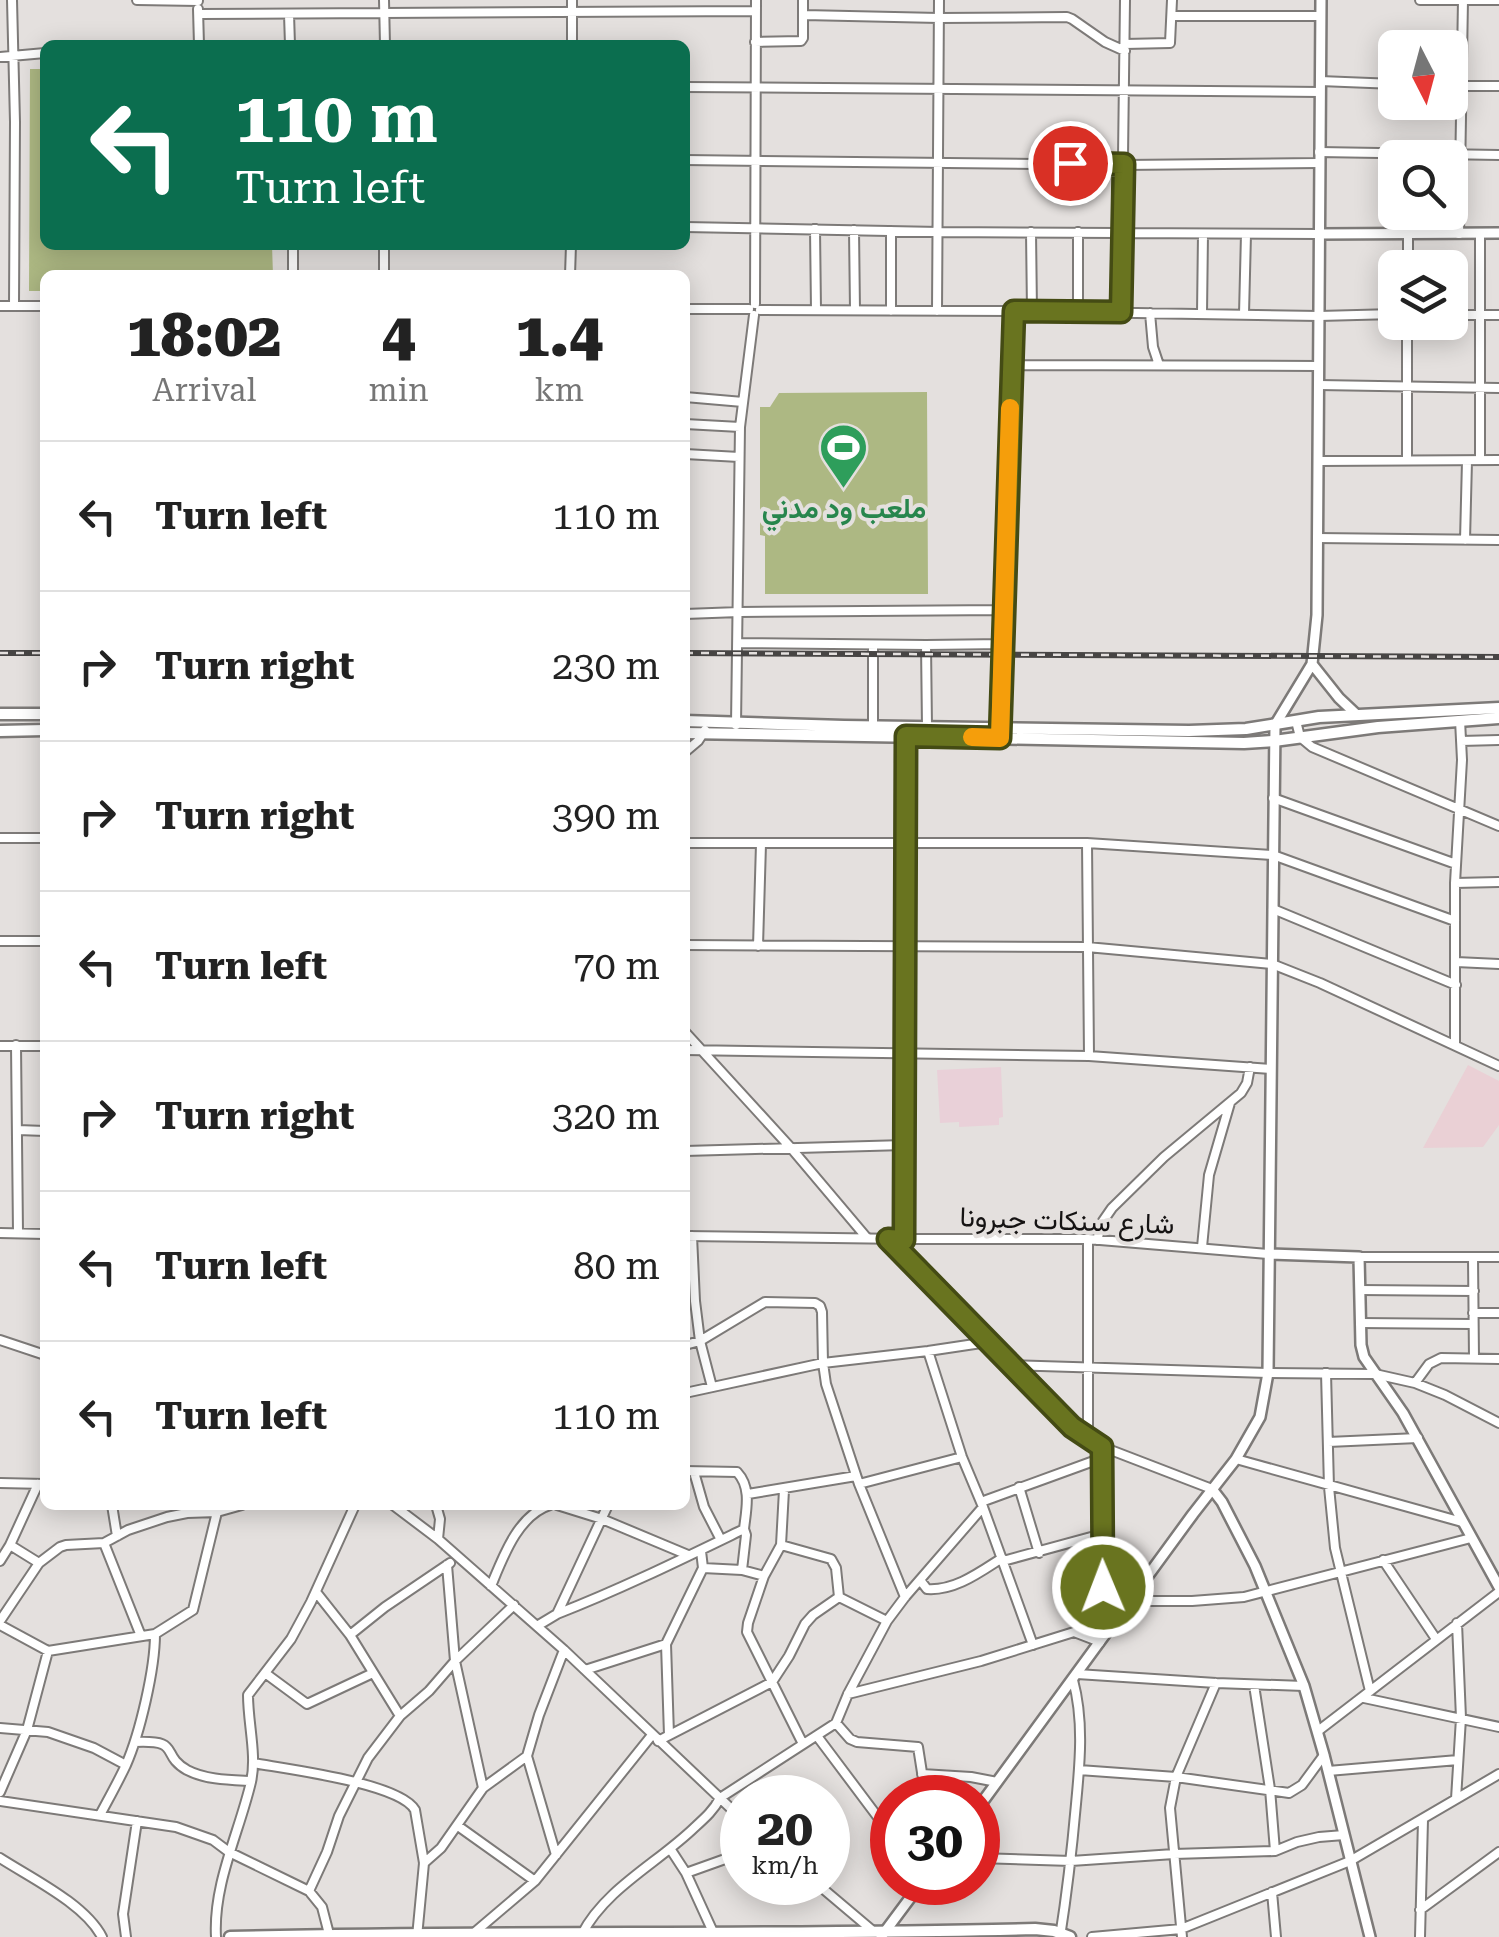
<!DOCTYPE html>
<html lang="en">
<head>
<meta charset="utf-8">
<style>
  :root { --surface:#fff; --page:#f2f2f2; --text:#222; --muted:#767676; --line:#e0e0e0 }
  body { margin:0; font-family:"Roboto Serif",Vazirmatn,serif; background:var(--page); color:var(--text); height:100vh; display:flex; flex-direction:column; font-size:38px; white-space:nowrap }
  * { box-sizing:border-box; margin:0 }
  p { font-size:32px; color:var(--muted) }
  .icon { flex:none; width:55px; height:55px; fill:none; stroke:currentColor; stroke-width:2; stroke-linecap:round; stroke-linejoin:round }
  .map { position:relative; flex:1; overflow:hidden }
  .panel { position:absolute; left:40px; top:270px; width:650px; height:1240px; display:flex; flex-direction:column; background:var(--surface); border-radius:15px; box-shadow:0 5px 25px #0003 }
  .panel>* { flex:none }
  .hud { position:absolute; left:40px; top:40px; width:650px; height:210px; border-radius:15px; box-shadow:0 5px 25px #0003; background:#0b6e4f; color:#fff; overflow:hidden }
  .needle { width:65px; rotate:174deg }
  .tools { position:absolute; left:1378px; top:30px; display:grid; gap:20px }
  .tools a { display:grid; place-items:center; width:90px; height:90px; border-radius:15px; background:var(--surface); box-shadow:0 5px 25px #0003; font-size:50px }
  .speed { position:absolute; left:720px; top:1775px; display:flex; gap:20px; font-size:50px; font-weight:700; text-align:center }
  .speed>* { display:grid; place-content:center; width:130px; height:130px; border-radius:50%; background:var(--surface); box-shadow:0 5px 25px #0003; line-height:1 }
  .speed small { font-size:25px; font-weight:400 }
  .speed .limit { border:15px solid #d22; background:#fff; color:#111 }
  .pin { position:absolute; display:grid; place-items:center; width:85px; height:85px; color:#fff; margin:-42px; border:5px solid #fff; border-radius:50%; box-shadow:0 2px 10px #0007 }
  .me { position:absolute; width:110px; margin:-55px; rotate:359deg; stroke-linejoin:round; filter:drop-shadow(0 0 8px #0008) }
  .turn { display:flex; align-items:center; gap:35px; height:210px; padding:0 30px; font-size:45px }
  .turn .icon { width:130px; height:130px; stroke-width:2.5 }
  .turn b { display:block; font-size:70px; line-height:85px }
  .eta { display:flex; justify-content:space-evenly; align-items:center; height:170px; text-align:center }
  .eta b { font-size:60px; font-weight:800; line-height:70px }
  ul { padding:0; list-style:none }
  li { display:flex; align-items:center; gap:30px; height:150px; padding:0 30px; border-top:2px solid var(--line) }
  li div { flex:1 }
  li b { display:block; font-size:38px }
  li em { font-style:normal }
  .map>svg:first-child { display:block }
  .education { fill:#e9d0d8 }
  .medical { fill:#ead0d5 }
  .green { fill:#adb883 }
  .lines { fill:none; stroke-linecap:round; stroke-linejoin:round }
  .minor-casing { stroke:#7d7a78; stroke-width:12 }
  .tertiary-casing { stroke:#7d7a78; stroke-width:14 }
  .secondary-casing { stroke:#7d7a78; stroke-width:15 }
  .minor { stroke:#fff; stroke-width:8 }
  .tertiary { stroke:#fff; stroke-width:9 }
  .secondary { stroke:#fff; stroke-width:10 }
  .rail-casing { stroke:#474544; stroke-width:6 }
  .rail { stroke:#e4e0de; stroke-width:2.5; stroke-dasharray:8; stroke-linecap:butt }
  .route-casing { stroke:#444b14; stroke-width:25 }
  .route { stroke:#69741f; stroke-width:18 }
  .slow { stroke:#f59e0b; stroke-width:18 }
  .labels { text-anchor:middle; stroke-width:8; stroke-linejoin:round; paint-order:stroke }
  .leisure-label { font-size:28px; font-weight:bold; fill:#27864d; stroke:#e4e0de }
  .street-label { font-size:28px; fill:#151313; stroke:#e4e0de }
</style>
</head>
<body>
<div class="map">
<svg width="1499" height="1937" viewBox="0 0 1499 1937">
  <rect width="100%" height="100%" fill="#e4e0de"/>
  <path class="education" d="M1001,1067L1003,1117L999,1118V1125L959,1127V1122L940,1123L937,1070Z"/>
  <path class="medical" d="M1468,1065L1499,1081V1125L1483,1147L1423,1148Z"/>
  <path class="green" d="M30,69H45V245H272L273,275H45V291H29Z
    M927,392L928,594H765V536L760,535V407H770L779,393Z"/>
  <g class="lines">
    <defs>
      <path id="minor" d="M12,0L15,122L14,306
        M137,0L198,1
        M384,0L385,45
        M572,0V45
        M1420,0H1499
        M198,9L199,45
        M199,14L755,11
        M289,14L290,45
        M804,15L939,18L1067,17L1072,19L1105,42L1125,51
        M1172,16H1321
        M755,42L801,41L803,38V0
        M1125,44L1170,43L1172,0
        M0,57L45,53
        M1320,81L1395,84
        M1450,86H1499
        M685,87L1320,92
        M1319,152L1499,155
        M685,160L1124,165L1318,163
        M685,227L939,232L1319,234
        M815,229L816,310
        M854,230L855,310
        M1031,232L1032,311
        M1078,232V312
        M1459,234L1463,0
        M1408,268V234
        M293,275V245
        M384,275V245
        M570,275L571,245
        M755,304L756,0
        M0,306H45
        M685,309H749
        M760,310L1014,311L1319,316L1395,314
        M891,311V231
        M937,311L939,0
        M1121,312L1125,0
        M1150,313L1153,347L1159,365
        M1202,313L1203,234
        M1244,314L1246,234
        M1450,315H1499
        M1012,365L1319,366
        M1319,385L1499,388
        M685,397L743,402
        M685,424L740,427
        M685,454L739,457
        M1407,460V322
        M1480,460V233
        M1318,461L1499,460
        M1317,538L1499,540
        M1465,540L1467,461
        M685,614L739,612L1004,610
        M739,643L926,645L1003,644
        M873,645V726
        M926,645L927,727
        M1296,721L1300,737L1312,747L1499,826
        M736,725L740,427L754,315
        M1000,731L1014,311
        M1461,741L1499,740
        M685,752L698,741L705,730
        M1273,798L1456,864
        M0,838H45
        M685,843H1087L1273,855L1455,921
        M1087,843L1089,1056
        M1455,883L1499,882
        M1273,909L1456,985
        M0,941H45
        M685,945L1087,947L1272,964L1320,983L1499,1066
        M758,946L761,844
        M1456,962L1499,964
        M685,1032L791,1148L867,1238
        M16,1045L18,1233
        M1455,1045V883L1462,760L1460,720
        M0,1046H45
        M685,1050L1089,1056L1271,1069
        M18,1130L45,1131
        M685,1151L905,1145
        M0,1233L45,1234
        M685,1236L904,1239H1088L1268,1254
        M692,1236L695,1301L700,1341L712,1387
        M904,1239L903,843L906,736
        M1088,1239V1439
        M889,1240L1072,1427L1095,1444L1212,1489
        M1097,1240L1103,1221L1112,1208L1164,1157L1241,1093L1247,1083L1250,1067
        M1202,1247L1209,1175L1230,1103
        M1359,1257H1499
        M1473,1258L1474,1358
        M1360,1290L1474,1291
        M1473,1313H1499
        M1360,1323L1473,1324
        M0,1340L45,1355
        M685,1345L700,1341L765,1302L815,1303L820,1306L822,1312L823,1363L826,1384L859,1484L905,1597
        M928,1351L962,1457L983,1507L1033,1645
        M1011,1365L1268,1373L1375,1374L1415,1383L1445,1395L1499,1423
        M1326,1373L1329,1487L1335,1548L1370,1691
        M1415,1383L1429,1364L1441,1358L1499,1359
        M685,1393L823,1363L928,1351L988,1342
        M1328,1442L1418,1438
        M1103,1447L1105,1635
        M1236,1459L1462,1522
        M694,1472L704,1507L721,1540
        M0,1483L45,1484
        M859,1484L962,1457
        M1019,1487L1039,1553
        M784,1490L781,1545L764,1576L748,1623L747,1632L803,1744
        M748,1494L856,1476
        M981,1502L1102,1458
        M112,1505L117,1536
        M393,1505L438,1539L564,1650L742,1819
        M436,1505L440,1519L438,1539
        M557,1505L602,1519L688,1555
        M104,1543L141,1636
        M10,1545L38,1484
        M1383,1560L1436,1639
        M0,1561L10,1545L39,1563L60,1547L66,1545L104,1543L128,1530L167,1517L187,1513L217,1512L242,1505
        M1003,1561L1102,1534
        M447,1565L455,1661L483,1788
        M703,1568L742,1570L764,1576
        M742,1570L746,1535L744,1529
        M920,1580L927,1589C955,1591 980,1572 1002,1558
        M491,1586C503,1557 518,1515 550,1505
        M316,1592L350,1635L400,1716
        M839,1597L887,1621
        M1129,1601H1192L1244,1597L1471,1538
        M557,1614C621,1589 682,1559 744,1529C746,1510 752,1488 737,1472L685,1471
        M0,1621L39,1563
        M0,1625L48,1651L155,1634L193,1610L217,1512
        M537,1626L557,1614L608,1505
        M350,1635L385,1607L450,1563
        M585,1670L666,1644
        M265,1673L307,1704L373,1673
        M1077,1674L1216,1683L1304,1686
        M1254,1685L1270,1789L1275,1851
        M848,1694L981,1661L1074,1632L1100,1642
        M1364,1698L1499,1727
        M836,1723L850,1739L857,1742L918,1747L926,1798
        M0,1728L48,1732L94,1748L126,1765
        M1318,1731L1499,1592
        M669,1735L666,1644L703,1568L701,1551
        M817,1736L892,1836
        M658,1741L772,1682L789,1656L805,1624L813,1615L839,1597L836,1568L831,1559L781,1545
        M135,1742C183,1740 159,1754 187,1770C206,1780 231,1780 251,1781
        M253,1763C286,1769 400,1783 415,1810L424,1863L417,1937
        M1079,1770L1176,1777L1289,1793L1302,1785L1324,1755
        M1328,1771L1458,1760
        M922,1774L971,1777L997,1782
        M0,1792L27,1730L48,1651
        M1456,1799L1461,1718L1457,1623
        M0,1801L176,1827L213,1840L229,1852L309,1891L322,1907L329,1934
        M100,1815C109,1798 118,1782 126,1765C140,1733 155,1669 155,1634
        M458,1826L535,1881
        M671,1850L686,1873L713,1932
        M556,1855L527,1756L539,1715L564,1650
        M0,1858C31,1878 85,1904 102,1937
        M978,1858L1071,1861L1174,1854L1275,1851L1297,1842L1319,1837L1344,1835
        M424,1863L441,1848L483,1788L527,1756
        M686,1873L742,1853
        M815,1882L873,1931
        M309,1891L327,1852L339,1816L368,1758L400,1716L429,1691L455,1661L514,1605
        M1272,1892L1276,1937
        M1420,1910L1499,1852
        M475,1932L535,1881L652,1735
        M582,1934C606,1888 658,1863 695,1827C705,1818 714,1810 720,1798L836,1723L848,1694L887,1621L905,1597L983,1507
        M126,1937L123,1914L137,1821
        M216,1937C213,1884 239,1833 251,1782C257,1755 248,1724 248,1695L291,1639L311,1602L355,1505
        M1060,1937C1067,1893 1072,1849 1076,1804C1080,1763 1084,1720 1073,1680
        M1092,1937L1181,1929L1350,1861L1499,1774
        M1182,1937L1170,1808L1176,1777L1216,1683
        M1420,1937L1423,1820"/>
      <path id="tertiary" d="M1319,234L1499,233
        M1312,664L1339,698L1357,715
        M1268,1254L1359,1257L1361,1345L1364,1357L1403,1413L1499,1587
        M1212,1489L1222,1502L1255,1566L1304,1686L1324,1755L1370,1937
        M978,1808L1193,1514L1236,1459L1260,1417L1268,1373L1275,725L1312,664L1317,615L1321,0
        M881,1937L922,1882"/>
      <path id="secondary" d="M0,714H45
        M685,721L844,726L1189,731L1246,729L1319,717L1499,708
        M0,731L45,730
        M685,733C871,737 1058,738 1244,743L1274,741L1378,727L1499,718
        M230,1937C498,1930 767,1936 1035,1929L1054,1931L1070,1937"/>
    </defs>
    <use href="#minor" class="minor-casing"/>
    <use href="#tertiary" class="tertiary-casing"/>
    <use href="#secondary" class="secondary-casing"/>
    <use href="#minor" class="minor"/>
    <use href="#tertiary" class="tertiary"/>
    <use href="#secondary" class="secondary"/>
    <defs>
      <path id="rail" d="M0,653H45
        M685,653L1499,657"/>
    </defs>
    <use href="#rail" class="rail-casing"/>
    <use href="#rail" class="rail"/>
  </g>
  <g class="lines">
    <defs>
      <path id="route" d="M1070,163L1124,164L1121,312L1014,311L1000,738L906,736L904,1240L888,1239L1072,1427L1102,1447L1103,1587"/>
    </defs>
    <use href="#route" class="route-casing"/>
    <use href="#route" class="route"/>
    <path class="slow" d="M972,737L1000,738L1010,408"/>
  </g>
  <defs>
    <symbol id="stadium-pin" viewBox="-11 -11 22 30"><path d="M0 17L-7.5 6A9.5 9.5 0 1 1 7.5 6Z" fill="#2e9e5b" stroke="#e4e0de"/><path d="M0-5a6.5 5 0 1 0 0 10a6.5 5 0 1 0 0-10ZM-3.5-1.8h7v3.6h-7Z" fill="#fff"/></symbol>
  </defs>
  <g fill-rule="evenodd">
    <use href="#stadium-pin" x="816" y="420" width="55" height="75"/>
  </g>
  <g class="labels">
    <g class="leisure-label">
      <text x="844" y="518">ملعب ود مدني</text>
    </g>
    <g class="street-label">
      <text transform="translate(1067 1220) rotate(2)" y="10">شارع سنكات جبرونا</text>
    </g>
  </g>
</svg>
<div class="tools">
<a><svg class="needle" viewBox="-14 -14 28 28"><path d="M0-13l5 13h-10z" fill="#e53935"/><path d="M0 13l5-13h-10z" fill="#767676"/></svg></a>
<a><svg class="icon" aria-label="search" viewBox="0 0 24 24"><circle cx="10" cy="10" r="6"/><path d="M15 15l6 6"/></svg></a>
<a><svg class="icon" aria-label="layers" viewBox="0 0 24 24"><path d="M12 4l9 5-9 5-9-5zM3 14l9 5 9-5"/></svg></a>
</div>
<div class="speed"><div>20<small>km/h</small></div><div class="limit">30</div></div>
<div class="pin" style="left:1070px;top:163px;background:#d93025"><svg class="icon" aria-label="arrive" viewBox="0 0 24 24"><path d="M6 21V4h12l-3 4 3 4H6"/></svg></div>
<svg class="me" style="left:1103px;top:1587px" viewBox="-20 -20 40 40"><circle r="17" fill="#69741f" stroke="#fff" stroke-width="3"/><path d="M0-11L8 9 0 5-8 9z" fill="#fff"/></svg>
<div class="hud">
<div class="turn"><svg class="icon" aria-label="left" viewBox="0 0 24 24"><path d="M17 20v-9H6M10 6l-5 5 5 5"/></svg><div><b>110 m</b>Turn left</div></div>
</div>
<section class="panel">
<div class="eta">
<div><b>18:02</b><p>Arrival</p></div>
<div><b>4</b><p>min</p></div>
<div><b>1.4</b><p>km</p></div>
</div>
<ul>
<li><svg class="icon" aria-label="left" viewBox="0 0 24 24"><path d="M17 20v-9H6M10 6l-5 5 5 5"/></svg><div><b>Turn left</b></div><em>110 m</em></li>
<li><svg class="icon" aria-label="right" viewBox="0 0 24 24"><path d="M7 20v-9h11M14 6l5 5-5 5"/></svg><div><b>Turn right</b></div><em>230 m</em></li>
<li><svg class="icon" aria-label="right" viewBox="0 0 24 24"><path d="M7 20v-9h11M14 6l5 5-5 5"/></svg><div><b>Turn right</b></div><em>390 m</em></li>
<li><svg class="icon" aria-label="left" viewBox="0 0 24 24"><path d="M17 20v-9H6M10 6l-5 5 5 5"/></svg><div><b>Turn left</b></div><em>70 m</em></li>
<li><svg class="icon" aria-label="right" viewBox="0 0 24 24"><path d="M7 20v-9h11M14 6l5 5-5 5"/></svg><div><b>Turn right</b></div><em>320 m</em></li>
<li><svg class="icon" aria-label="left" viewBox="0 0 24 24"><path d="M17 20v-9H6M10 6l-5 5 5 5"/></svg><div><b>Turn left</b></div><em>80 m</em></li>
<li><svg class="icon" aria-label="left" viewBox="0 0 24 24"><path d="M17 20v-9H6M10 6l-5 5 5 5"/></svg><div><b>Turn left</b></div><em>110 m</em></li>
</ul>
</section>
</div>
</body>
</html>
